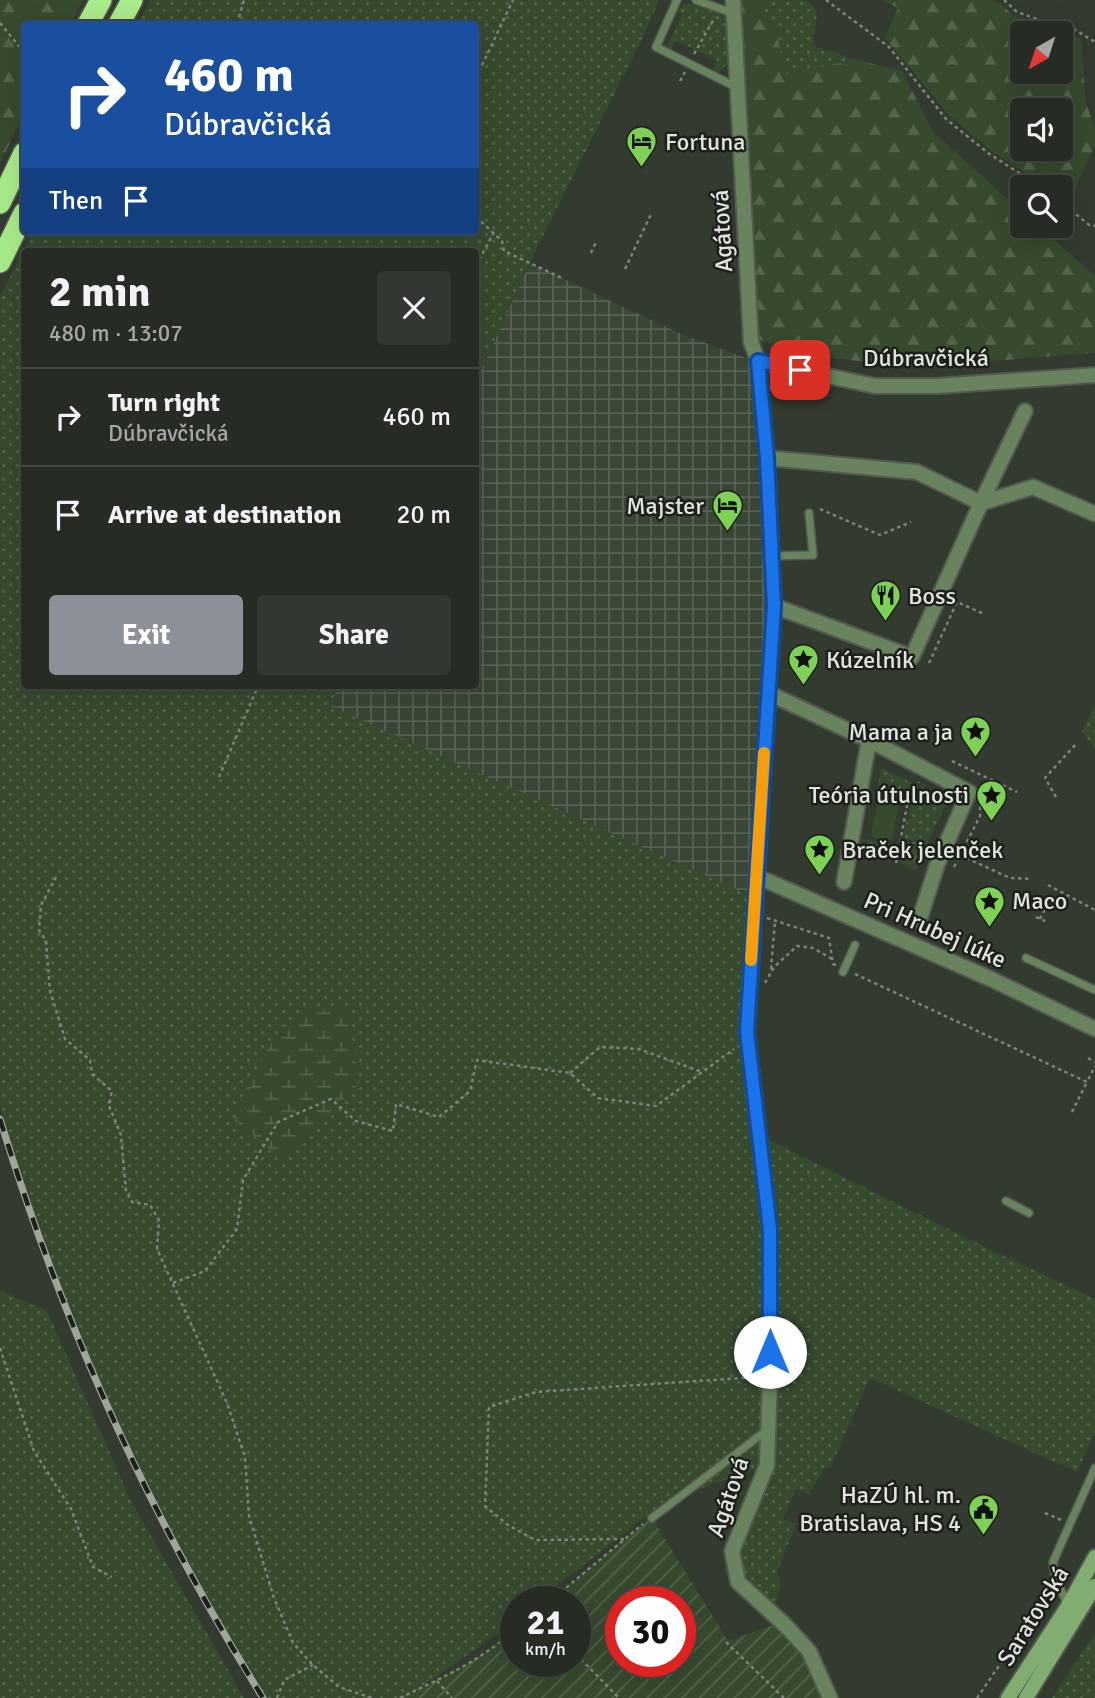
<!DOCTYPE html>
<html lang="en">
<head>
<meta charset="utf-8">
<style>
  :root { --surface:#262c24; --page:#323831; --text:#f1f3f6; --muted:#a4a7a6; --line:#424841; --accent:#8c9099 }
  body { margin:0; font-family:Signika,sans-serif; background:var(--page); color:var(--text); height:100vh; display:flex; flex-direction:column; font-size:26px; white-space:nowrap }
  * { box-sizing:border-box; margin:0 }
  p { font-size:23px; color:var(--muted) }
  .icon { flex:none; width:38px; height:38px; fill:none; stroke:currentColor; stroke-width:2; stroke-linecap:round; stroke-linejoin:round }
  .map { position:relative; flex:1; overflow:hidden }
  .drawer { position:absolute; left:21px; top:248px; width:458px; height:441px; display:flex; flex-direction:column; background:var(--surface); border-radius:7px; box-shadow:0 7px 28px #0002,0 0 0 2px var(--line) }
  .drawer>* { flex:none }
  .hud { position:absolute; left:21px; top:21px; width:458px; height:214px; border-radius:7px; box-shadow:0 7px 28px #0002,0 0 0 2px var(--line); background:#1a4fa0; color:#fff; overflow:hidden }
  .needle { width:46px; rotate:219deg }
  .controls { position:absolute; left:1010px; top:21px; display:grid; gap:14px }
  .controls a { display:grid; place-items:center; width:63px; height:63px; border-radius:7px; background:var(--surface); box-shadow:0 7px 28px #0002,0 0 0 2px var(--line); font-size:35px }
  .speed { position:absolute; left:500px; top:1586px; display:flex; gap:14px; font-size:35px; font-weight:700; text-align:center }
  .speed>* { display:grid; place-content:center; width:91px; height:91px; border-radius:50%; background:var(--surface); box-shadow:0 7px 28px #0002,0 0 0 2px var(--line); line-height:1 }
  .speed small { font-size:18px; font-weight:400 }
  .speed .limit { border:10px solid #d22; background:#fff; color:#111 }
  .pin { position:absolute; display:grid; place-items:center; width:60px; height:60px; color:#fff; margin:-30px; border-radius:14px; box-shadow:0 4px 10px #0006 }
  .me { position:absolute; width:77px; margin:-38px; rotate:0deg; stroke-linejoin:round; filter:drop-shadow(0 0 5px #0008) }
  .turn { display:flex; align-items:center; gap:24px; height:147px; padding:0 28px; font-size:32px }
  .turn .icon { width:91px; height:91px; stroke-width:2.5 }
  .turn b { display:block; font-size:49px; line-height:60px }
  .then { display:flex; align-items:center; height:66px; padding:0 28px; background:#0003; gap:14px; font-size:26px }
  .round { display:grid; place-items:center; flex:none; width:74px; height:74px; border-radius:7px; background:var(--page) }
  .summary { display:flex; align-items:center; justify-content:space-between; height:119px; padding:0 28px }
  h1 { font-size:42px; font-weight:700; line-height:52px }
  .button { display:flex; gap:14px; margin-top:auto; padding:14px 28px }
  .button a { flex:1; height:80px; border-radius:7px; background:var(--accent); color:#fff; font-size:28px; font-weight:700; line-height:80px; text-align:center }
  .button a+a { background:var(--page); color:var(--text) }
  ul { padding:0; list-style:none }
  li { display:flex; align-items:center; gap:21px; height:98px; padding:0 28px; border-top:2px solid var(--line) }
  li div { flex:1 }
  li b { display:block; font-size:26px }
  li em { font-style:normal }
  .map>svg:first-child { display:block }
  .industrial { fill:url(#industrial-grid) }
  .grass { fill:url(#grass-dots) }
  .forest { fill:url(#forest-firs); fill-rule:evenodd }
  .wetland { fill:url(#wetland-marsh) }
  .park { fill:url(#park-crowns) }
  .garden { fill:url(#garden-furrows); fill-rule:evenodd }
  .pitch { fill:#364a2e }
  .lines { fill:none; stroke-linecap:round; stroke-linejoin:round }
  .service-casing { stroke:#52594f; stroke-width:10 }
  .minor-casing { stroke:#52594f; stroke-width:18 }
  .secondary-casing { stroke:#52594f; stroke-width:18 }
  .motorway-casing { stroke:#52594f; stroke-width:24 }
  .path { stroke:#7d837a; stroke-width:2.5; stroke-dasharray:3.5 3.5; stroke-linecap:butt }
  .service { stroke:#68835d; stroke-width:7 }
  .minor { stroke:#68835d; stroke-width:14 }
  .secondary { stroke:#82ad70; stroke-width:14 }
  .motorway { stroke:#a8eb8a; stroke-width:21 }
  .rail-casing { stroke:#9fa59c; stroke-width:7 }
  .rail { stroke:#1d201b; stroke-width:4.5; stroke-dasharray:13; stroke-linecap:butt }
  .route-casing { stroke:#114b97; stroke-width:18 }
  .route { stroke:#1a73e8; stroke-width:12 }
  .slow { stroke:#f59e0b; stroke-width:12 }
  .labels { text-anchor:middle; stroke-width:5; stroke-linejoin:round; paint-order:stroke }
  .poi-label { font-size:24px; fill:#dfe4dd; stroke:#1d201b; text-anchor:start }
  .street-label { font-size:24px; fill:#dfe4dd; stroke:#1d201b }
</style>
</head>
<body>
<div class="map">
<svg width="1095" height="1698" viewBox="0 0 1095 1698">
  <defs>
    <pattern id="industrial-grid" width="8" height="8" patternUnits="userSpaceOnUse" patternTransform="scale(1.75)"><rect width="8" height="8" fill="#3a4635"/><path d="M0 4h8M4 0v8" fill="none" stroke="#566152"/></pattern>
    <pattern id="grass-dots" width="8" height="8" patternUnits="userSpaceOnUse" patternTransform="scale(1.75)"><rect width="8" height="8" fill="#364a2e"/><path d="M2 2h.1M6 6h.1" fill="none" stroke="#53644c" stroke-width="1.8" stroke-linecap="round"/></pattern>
    <pattern id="forest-firs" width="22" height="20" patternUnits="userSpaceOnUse" patternTransform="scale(1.75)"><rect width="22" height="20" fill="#364a2e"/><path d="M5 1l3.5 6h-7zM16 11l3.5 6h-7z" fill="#53644c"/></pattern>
    <pattern id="wetland-marsh" width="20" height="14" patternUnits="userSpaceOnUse" patternTransform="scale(1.75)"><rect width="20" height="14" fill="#364a2e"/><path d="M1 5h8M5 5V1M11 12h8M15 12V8" fill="none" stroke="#53644c"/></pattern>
    <pattern id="park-crowns" width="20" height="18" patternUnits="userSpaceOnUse" patternTransform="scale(1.75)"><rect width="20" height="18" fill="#364a2e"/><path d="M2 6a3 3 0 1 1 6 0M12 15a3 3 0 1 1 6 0" fill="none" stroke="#53644c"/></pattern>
    <pattern id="garden-furrows" width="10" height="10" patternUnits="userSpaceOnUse" patternTransform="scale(1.75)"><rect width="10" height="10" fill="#364a2e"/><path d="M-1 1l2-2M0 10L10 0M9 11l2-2" fill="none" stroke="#53644c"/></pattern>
  </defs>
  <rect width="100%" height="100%" fill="#333a30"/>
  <path class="industrial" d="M530,263L681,334L757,362L773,606L753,897L329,706L338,686H476V381Z"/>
  <path class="grass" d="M150,0H659L644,35L530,262L476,381V252H24V686H338L330,706L753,897L747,1032L761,1136L997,1253L1095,1299V1432L1077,1472L870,1378L831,1466L824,1469L809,1494L796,1489L783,1519L796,1524L777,1572L781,1586L772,1613L738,1582L732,1551L766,1465L664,1502L538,1601H516V1619L506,1628L417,1690L400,1698H266C217,1619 174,1538 134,1455C80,1343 32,1227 0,1107V297L33,231H476V24H138Z
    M771,0H808L817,11L813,46L857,60L784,75L776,26L763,12Z
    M684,3C734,16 727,12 729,62L719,72L713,70L717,60L676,41L671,49L667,48L682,14L678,11Z
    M1095,705V749L1082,731Z
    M881,768L915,784L908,800L877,793Z
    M927,780L923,788L948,800L924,850L919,847L918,843L917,846L912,843V840L903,839L907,819H909L910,814L908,813L914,798H916L919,794L918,791Z
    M858,838L895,844L893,854L885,849L883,853Z
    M0,1291L47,1311L131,1501L244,1698H0Z
    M1095,1633V1698H1052Z"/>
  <path class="forest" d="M0,0H83L70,24H24V114L0,163Z
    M742,0H771L763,12L776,26L784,74L857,60L902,71L933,132L1022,212V226H1038L1095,276V353L912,367L822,357L758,340L741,20Z
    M882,0H992L1002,4L1012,15L1081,39L1086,103L1095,128V146L1071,196L1062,197L1060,187H1047L993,152L949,115L885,38L898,8ZM1022,33H1060V72H1022ZM1022,110H1060V149H1022Z"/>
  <path class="wetland" d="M307,1008L348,1011L359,1084L281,1159L235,1121L268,1047Z"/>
  <path class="park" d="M903,841L916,846L918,842L919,847L924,850L916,872L899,862Z"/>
  <path class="garden" d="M652,1518L728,1641L773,1625H785L830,1698H400C444,1677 479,1661 516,1629V1661H576V1601H550L637,1528ZM621,1601H681V1661H621Z"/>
  <path class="pitch" d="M886,792L900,798L892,840L885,839L884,841L871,836L879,794L886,795Z"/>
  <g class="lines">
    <defs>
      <path id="service" d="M677,0L656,47L736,87
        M696,0L732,13
        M771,556L813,555L809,513
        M1026,958L1095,990
        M843,972L855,945
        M1006,1201L1029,1213
        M652,1518L767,1430
        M1068,1606L1055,1576L1053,1562L1095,1468"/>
      <path id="minor" d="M733,0L751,342L758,361L767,458L774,606L747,1032L770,1230V1376L767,1465L732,1551L738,1582L785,1625L809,1651L830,1698
        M758,361L875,386H937L1095,375
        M767,458L917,472L981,503L912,657L774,606
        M981,503L1033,487L1095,514
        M981,503L1025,411
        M768,693L869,740L969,792L937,865L919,921
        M756,876L991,979L1095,1029
        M844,882L869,740"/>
      <path id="secondary" d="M1008,1698L1068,1606L1095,1557
        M1026,1698L1095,1586"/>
      <path id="motorway" d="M88,24L101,0
        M119,24L132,0
        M0,203L24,153
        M0,262L24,213"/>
    </defs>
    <use href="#service" class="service-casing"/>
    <use href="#minor" class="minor-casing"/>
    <use href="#secondary" class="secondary-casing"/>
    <use href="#motorway" class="motorway-casing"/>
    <path class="path" d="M826,0L889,47L946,119L988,153L1041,187
      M1004,0L1017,12L1054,25L1069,26L1095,42
      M0,23L24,52
      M237,24L244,0
      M694,54L715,17
      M476,78L513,0
      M680,81L685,72
      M1060,201L1089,225L1095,226
      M476,217L502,241L504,251L562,278
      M591,253L596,242
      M476,266L494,232
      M625,269L652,212
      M820,509L880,535L911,522
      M929,663L957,602L984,614
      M952,761L1017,792
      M219,777L258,686
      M1056,797L1045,778L1076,744
      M960,855L1010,878L1032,879
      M896,863L907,806L919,782
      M954,867L980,816V806
      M56,877L41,905L39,930L46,941L50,991L65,1039L90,1060L92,1074L112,1091L109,1106L121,1135L126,1191L132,1202L150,1205L159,1220L157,1249L227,1403L245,1457L249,1516L274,1598L293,1643L313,1665L339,1687L372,1698
      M1048,885L1095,910
      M1036,917L1045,921
      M767,918L829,938L833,964L836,965
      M1040,919L1047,904L1043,903
      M771,969L775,921
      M855,974L1087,1082L1095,1066
      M765,983L774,967L797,946L813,948L832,959
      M1088,1058L1095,1062
      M570,1073L600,1047L639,1049L702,1072
      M1072,1112L1087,1082
      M173,1283L205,1271L237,1229L243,1180L278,1122L331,1099L356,1121L393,1131L396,1104L439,1117L470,1091L477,1060L570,1073L598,1098L656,1106L734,1049
      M0,1348L34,1451L71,1509L93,1567L112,1577
      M1045,1513L1061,1520
      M624,1539L535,1540L508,1525L485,1506L489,1407L536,1392L756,1377
      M550,1601L643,1524
      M726,1642L784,1698
      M576,1654L619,1698
      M437,1681L452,1698
      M277,1698L284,1680L313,1665
      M400,1698C445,1676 477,1663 516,1629
      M977,1698L1025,1628L1049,1588"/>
    <use href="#service" class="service"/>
    <use href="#minor" class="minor"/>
    <use href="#secondary" class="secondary"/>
    <use href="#motorway" class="motorway"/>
    <defs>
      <path id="rail" d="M0,1119C62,1323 150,1517 263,1698"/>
    </defs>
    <use href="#rail" class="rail-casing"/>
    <use href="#rail" class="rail"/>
  </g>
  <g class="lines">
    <defs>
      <path id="route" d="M770,1352V1230L747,1032L774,606L767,458L758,361L800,370"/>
    </defs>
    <use href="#route" class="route-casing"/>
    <use href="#route" class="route"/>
    <path class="slow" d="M751,960L764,753"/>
  </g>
  <defs>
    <symbol id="hotel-pin" viewBox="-11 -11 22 30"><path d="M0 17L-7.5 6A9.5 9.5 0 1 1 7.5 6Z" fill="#7dd154" stroke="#1d201b"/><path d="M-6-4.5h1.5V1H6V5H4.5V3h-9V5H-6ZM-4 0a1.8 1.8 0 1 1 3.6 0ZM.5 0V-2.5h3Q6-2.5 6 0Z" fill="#111"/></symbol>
    <symbol id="restaurant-pin" viewBox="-11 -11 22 30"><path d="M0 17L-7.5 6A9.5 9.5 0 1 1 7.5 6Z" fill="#7dd154" stroke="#1d201b"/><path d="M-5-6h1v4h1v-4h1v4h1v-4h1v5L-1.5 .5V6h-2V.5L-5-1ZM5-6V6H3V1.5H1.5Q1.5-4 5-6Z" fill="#111"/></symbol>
    <symbol id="sight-pin" viewBox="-11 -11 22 30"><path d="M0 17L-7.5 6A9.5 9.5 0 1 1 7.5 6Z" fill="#7dd154" stroke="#1d201b"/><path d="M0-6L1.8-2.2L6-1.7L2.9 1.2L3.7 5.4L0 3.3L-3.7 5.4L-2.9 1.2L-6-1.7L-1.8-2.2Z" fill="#111"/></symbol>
    <symbol id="civic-pin" viewBox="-11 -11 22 30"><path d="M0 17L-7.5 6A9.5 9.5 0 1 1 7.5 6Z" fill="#7dd154" stroke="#1d201b"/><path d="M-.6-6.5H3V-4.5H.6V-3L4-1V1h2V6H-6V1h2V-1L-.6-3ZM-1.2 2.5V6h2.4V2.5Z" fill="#111"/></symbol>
  </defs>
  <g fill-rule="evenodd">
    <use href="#hotel-pin" x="624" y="124" width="35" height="47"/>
    <use href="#hotel-pin" x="710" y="488" width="35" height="47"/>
    <use href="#restaurant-pin" x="868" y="578" width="35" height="47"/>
    <use href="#sight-pin" x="786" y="642" width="35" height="47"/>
    <use href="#sight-pin" x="958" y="714" width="35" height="47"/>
    <use href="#sight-pin" x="974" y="778" width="35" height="47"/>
    <use href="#sight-pin" x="802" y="832" width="35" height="47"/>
    <use href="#sight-pin" x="972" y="884" width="35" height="47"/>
    <use href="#civic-pin" x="966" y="1492" width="35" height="47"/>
  </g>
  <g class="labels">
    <g class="poi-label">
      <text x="665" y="150">Fortuna</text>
      <text x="704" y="514" text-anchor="end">Majster</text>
      <text x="908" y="604">Boss</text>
      <text x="826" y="668">Kúzelník</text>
      <text x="953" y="740" text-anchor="end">Mama a ja</text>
      <text x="969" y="803" text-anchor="end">Teória útulnosti</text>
      <text x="842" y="858">Braček jelenček</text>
      <text x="1012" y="909">Maco</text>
      <text x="961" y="1503" text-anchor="end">HaZÚ hl. m.<tspan x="961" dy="28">Bratislava, HS 4</tspan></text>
    </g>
    <g class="street-label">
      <text transform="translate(722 231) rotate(-93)" y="8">Agátová</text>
      <text x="926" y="366">Dúbravčická</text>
      <text transform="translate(935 930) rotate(24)" y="8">Pri Hrubej lúke</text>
      <text transform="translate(728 1497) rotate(-71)" y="8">Agátová</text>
      <text transform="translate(1033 1616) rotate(-58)" y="8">Saratovská</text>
    </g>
  </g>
</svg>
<div class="controls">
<a><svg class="needle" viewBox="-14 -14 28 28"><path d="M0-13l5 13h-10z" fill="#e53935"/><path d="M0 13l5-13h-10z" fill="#a4a7a6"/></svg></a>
<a><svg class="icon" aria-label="sound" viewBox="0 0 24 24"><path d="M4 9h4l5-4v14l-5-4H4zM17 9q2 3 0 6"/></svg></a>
<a><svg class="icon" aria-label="search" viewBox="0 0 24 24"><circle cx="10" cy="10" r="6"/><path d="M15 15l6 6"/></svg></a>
</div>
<div class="speed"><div>21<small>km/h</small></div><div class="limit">30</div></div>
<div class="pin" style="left:800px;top:370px;background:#d93025"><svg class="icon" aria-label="arrive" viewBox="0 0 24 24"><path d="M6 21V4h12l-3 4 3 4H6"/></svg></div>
<svg class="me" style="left:770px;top:1352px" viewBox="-20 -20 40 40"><circle r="19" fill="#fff"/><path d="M0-13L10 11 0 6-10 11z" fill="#1a73e8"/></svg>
<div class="hud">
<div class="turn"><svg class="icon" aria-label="right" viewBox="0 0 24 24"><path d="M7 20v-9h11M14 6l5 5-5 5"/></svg><div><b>460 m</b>Dúbravčická</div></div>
<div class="then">Then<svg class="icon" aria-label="arrive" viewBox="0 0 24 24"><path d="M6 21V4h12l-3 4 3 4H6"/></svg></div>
</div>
<section class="drawer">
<div class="summary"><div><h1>2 min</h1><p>480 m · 13:07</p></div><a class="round"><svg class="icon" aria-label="close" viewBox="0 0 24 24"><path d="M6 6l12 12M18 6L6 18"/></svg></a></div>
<ul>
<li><svg class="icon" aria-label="right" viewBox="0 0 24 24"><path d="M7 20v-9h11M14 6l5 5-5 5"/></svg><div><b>Turn right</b><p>Dúbravčická</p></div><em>460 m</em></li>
<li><svg class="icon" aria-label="arrive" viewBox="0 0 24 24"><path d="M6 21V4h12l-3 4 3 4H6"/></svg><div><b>Arrive at destination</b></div><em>20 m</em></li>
</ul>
<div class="button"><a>Exit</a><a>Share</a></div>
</section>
</div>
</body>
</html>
